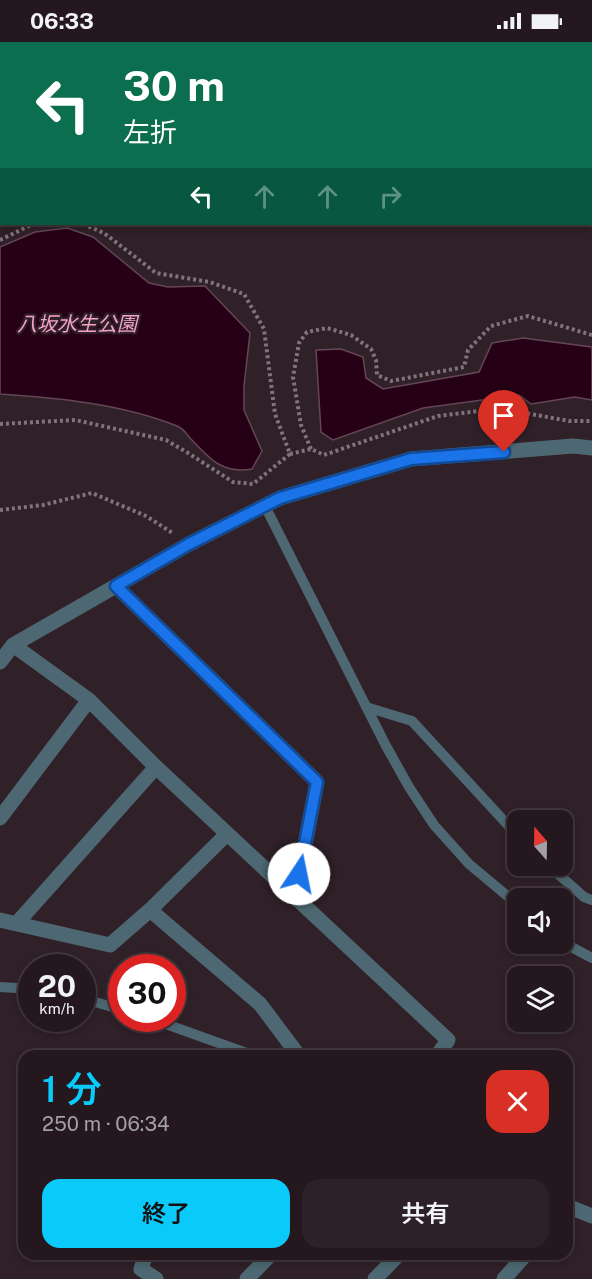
<!DOCTYPE html>
<html lang="ja">
<head>
<meta charset="utf-8">
<style>
  :root { --surface:#24181e; --page:#2c2127; --text:#f1f3f6; --muted:#a3a0a4; --line:#41373c; --accent:#0acafa }
  body { margin:0; font-family:"Public Sans","Noto Sans JP",sans-serif; background:var(--page); color:var(--text); height:100vh; display:flex; flex-direction:column; font-size:22px; white-space:nowrap }
  * { box-sizing:border-box; margin:0 }
  p { font-size:20px; color:var(--muted) }
  .icon { flex:none; width:33px; height:33px; fill:none; stroke:currentColor; stroke-width:2; stroke-linecap:round; stroke-linejoin:round }
  .map { position:relative; flex:1; overflow:hidden }
  .details { position:absolute; left:18px; top:1008px; width:555px; height:210px; display:flex; flex-direction:column; background:var(--surface); border-radius:18px; box-shadow:0 3px 9px #0003,0 0 0 2px var(--line) }
  .details>* { flex:none }
  .guide { position:absolute; left:0px; top:0px; width:592px; height:183px; box-shadow:0 3px 9px #0003,0 0 0 2px var(--line); background:#0b6e4f; color:#fff; overflow:hidden }
  .needle { width:39px; rotate:340deg }
  .buttons { position:absolute; left:507px; top:768px; display:grid; gap:12px }
  .buttons a { display:grid; place-items:center; width:66px; height:66px; border-radius:12px; background:var(--surface); box-shadow:0 3px 9px #0003,0 0 0 2px var(--line); font-size:30px }
  .speed { position:absolute; left:18px; top:912px; display:flex; gap:12px; font-size:30px; font-weight:700; text-align:center }
  .speed>* { display:grid; place-content:center; width:78px; height:78px; border-radius:50%; background:var(--surface); box-shadow:0 3px 9px #0003,0 0 0 2px var(--line); line-height:1 }
  .speed small { font-size:15px; font-weight:400 }
  .speed .limit { border:9px solid #d22; background:#fff; color:#111 }
  .pin { position:absolute; display:grid; place-items:center; width:51px; height:51px; color:#fff; margin:-62px -26px; border-radius:50% 50% 50% 0; rotate:-45deg; box-shadow:0 0 6px #0007 }
  .pin .icon { rotate:45deg }
  .me { position:absolute; width:66px; margin:-33px; rotate:11deg; stroke-linejoin:round; filter:drop-shadow(0 0 4px #0008) }
  .turn { display:flex; align-items:center; gap:21px; height:126px; padding:0 24px; font-size:27px }
  .turn .icon { width:78px; height:78px; stroke-width:2.5 }
  .turn b { display:block; font-size:42px; line-height:51px }
  .lanes { display:flex; align-items:center; height:57px; padding:0 24px; background:#0003; justify-content:center; gap:30px; direction:ltr }
  .lanes .off { opacity:.35 }
  .round { display:grid; place-items:center; flex:none; width:63px; height:63px; border-radius:18px; background:var(--page) }
  .overview { display:flex; align-items:center; justify-content:space-between; height:102px; padding:0 24px }
  h1 { font-size:36px; font-weight:600; line-height:45px; color:var(--accent) }
  .button { display:flex; gap:12px; margin-top:auto; padding:12px 24px }
  .button a { flex:1; height:69px; border-radius:18px; background:var(--accent); color:#111; font-size:24px; font-weight:600; line-height:69px; text-align:center }
  .button a+a { background:var(--page); color:var(--text) }
  .status { display:flex; justify-content:space-between; align-items:center; height:42px; padding:0 30px; background:var(--surface); direction:ltr }
  .status svg { height:16px; fill:currentColor }
  .map>svg:first-child { display:block }
  .water { fill:#260014; stroke:#644656; stroke-width:1.5 }
  .lines { fill:none; stroke-linecap:round; stroke-linejoin:round }
  .path { stroke:#81737a; stroke-width:4; stroke-dasharray:3 3; stroke-linecap:butt }
  .service { stroke:#4d6872; stroke-width:10 }
  .minor { stroke:#4d6872; stroke-width:15 }
  .tertiary { stroke:#4d6872; stroke-width:15 }
  .route-casing { stroke:#114b97; stroke-width:15 }
  .route { stroke:#1a73e8; stroke-width:10 }
  .labels { text-anchor:middle; stroke-width:4.5; stroke-linejoin:round; paint-order:stroke }
  .water-label { font-size:20px; font-style:italic; fill:#f5a1c9; stroke:#302028 }
</style>
</head>
<body>
<div class="status"><b>06:33</b><svg viewBox="0 0 49 12"><path d="M0 12V9h3v3zM5 12V6h3v6zM10 12V3h3v9zM15 12V0h3v12zM26 1h20v11H26zM47 4h2v5h-2z"/></svg></div>
<div class="map">
<svg width="592" height="1237" viewBox="0 0 592 1237">
  <rect width="100%" height="100%" fill="#302028"/>
  <path class="water" d="M67,186L93,195L149,241L168,245L205,244L250,291L244,344V368L262,409L252,427C222,432 210,417 190,396C186,391 183,386 177,384C122,362 59,356 0,352V205L35,190Z
    M523,296L592,305V358L575,355L531,362L519,353L423,366L333,398L321,390L316,308L341,307L363,315L366,336L383,347L479,330L492,301Z"/>
  <g class="lines">
    <path class="path" d="M0,198L33,182
      M0,382L75,378L166,398L188,411L233,440L253,442L290,412L275,372L264,287L244,252L210,240L156,231L104,191L83,182
      M311,407L301,383L293,335L299,301L307,290L327,286L351,293L371,307L376,318L377,333L391,339L464,325L468,308L491,284L528,274L592,293
      M290,412L311,407L324,413L438,374L479,369H514L569,379H592
      M0,468L43,463L92,451L146,474L174,492"/>
    <path class="service" d="M265,464L385,702L409,745L434,783L469,822L518,863
      M366,665L412,679L518,794
      M549,824L584,855L592,858
      M562,900L592,916
      M0,945L32,947
      M82,956L122,968
      M149,976L255,1014"/>
    <path class="minor" d="M238,2V0
      M116,544L317,740L295,855
      M13,603L89,658L156,725L448,998L437,1014
      M0,620L13,603L189,502L280,456L411,417L573,404L592,406
      M0,776L89,658
      M150,868L260,962L299,1014
      M0,878L110,903L150,868L227,792
      M17,881L156,725
      M567,1164L592,1174
      M146,1212L141,1227L156,1237
      M247,1237L271,1212
      M375,1237L399,1212
      M504,1237L526,1212"/>
    <path class="tertiary" d="M563,0L565,2
      M591,32L592,33"/>
  </g>
  <g class="lines">
    <defs>
      <path id="route" d="M299,832L317,740L116,544L189,502L280,456L411,417L504,410"/>
    </defs>
    <use href="#route" class="route-casing"/>
    <use href="#route" class="route"/>
  </g>
  <g class="labels">
    <g class="water-label">
      <text x="77" y="289">八坂水生公園</text>
    </g>
  </g>
</svg>
<div class="buttons">
<a><svg class="needle" viewBox="-14 -14 28 28"><path d="M0-13l5 13h-10z" fill="#e53935"/><path d="M0 13l5-13h-10z" fill="#a3a0a4"/></svg></a>
<a><svg class="icon" aria-label="sound" viewBox="0 0 24 24"><path d="M4 9h4l5-4v14l-5-4H4zM17 9q2 3 0 6"/></svg></a>
<a><svg class="icon" aria-label="layers" viewBox="0 0 24 24"><path d="M12 4l9 5-9 5-9-5zM3 14l9 5 9-5"/></svg></a>
</div>
<div class="speed"><div>20<small>km/h</small></div><div class="limit">30</div></div>
<div class="pin" style="left:504px;top:410px;background:#d93025"><svg class="icon" aria-label="arrive" viewBox="0 0 24 24"><path d="M6 21V4h12l-3 4 3 4H6"/></svg></div>
<svg class="me" style="left:299px;top:832px" viewBox="-20 -20 40 40"><circle r="19" fill="#fff"/><path d="M0-13L10 11 0 6-10 11z" fill="#1a73e8"/></svg>
<div class="guide">
<div class="turn"><svg class="icon" aria-label="left" viewBox="0 0 24 24"><path d="M17 20v-9H6M10 6l-5 5 5 5"/></svg><div><b>30 m</b>左折</div></div>
<div class="lanes"><svg class="icon" aria-label="left" viewBox="0 0 24 24"><path d="M17 20v-9H6M10 6l-5 5 5 5"/></svg><svg class="icon off" aria-label="ahead" viewBox="0 0 24 24"><path d="M12 20V5M6 11l6-6 6 6"/></svg><svg class="icon off" aria-label="ahead" viewBox="0 0 24 24"><path d="M12 20V5M6 11l6-6 6 6"/></svg><svg class="icon off" aria-label="right" viewBox="0 0 24 24"><path d="M7 20v-9h11M14 6l5 5-5 5"/></svg></div>
</div>
<section class="details">
<div class="overview"><div><h1>1 分</h1><p>250 m · 06:34</p></div><a class="round" style="background:#d93025;color:#fff"><svg class="icon" aria-label="close" viewBox="0 0 24 24"><path d="M6 6l12 12M18 6L6 18"/></svg></a></div>
<div class="button"><a>終了</a><a>共有</a></div>
</section>
</div>
</body>
</html>
